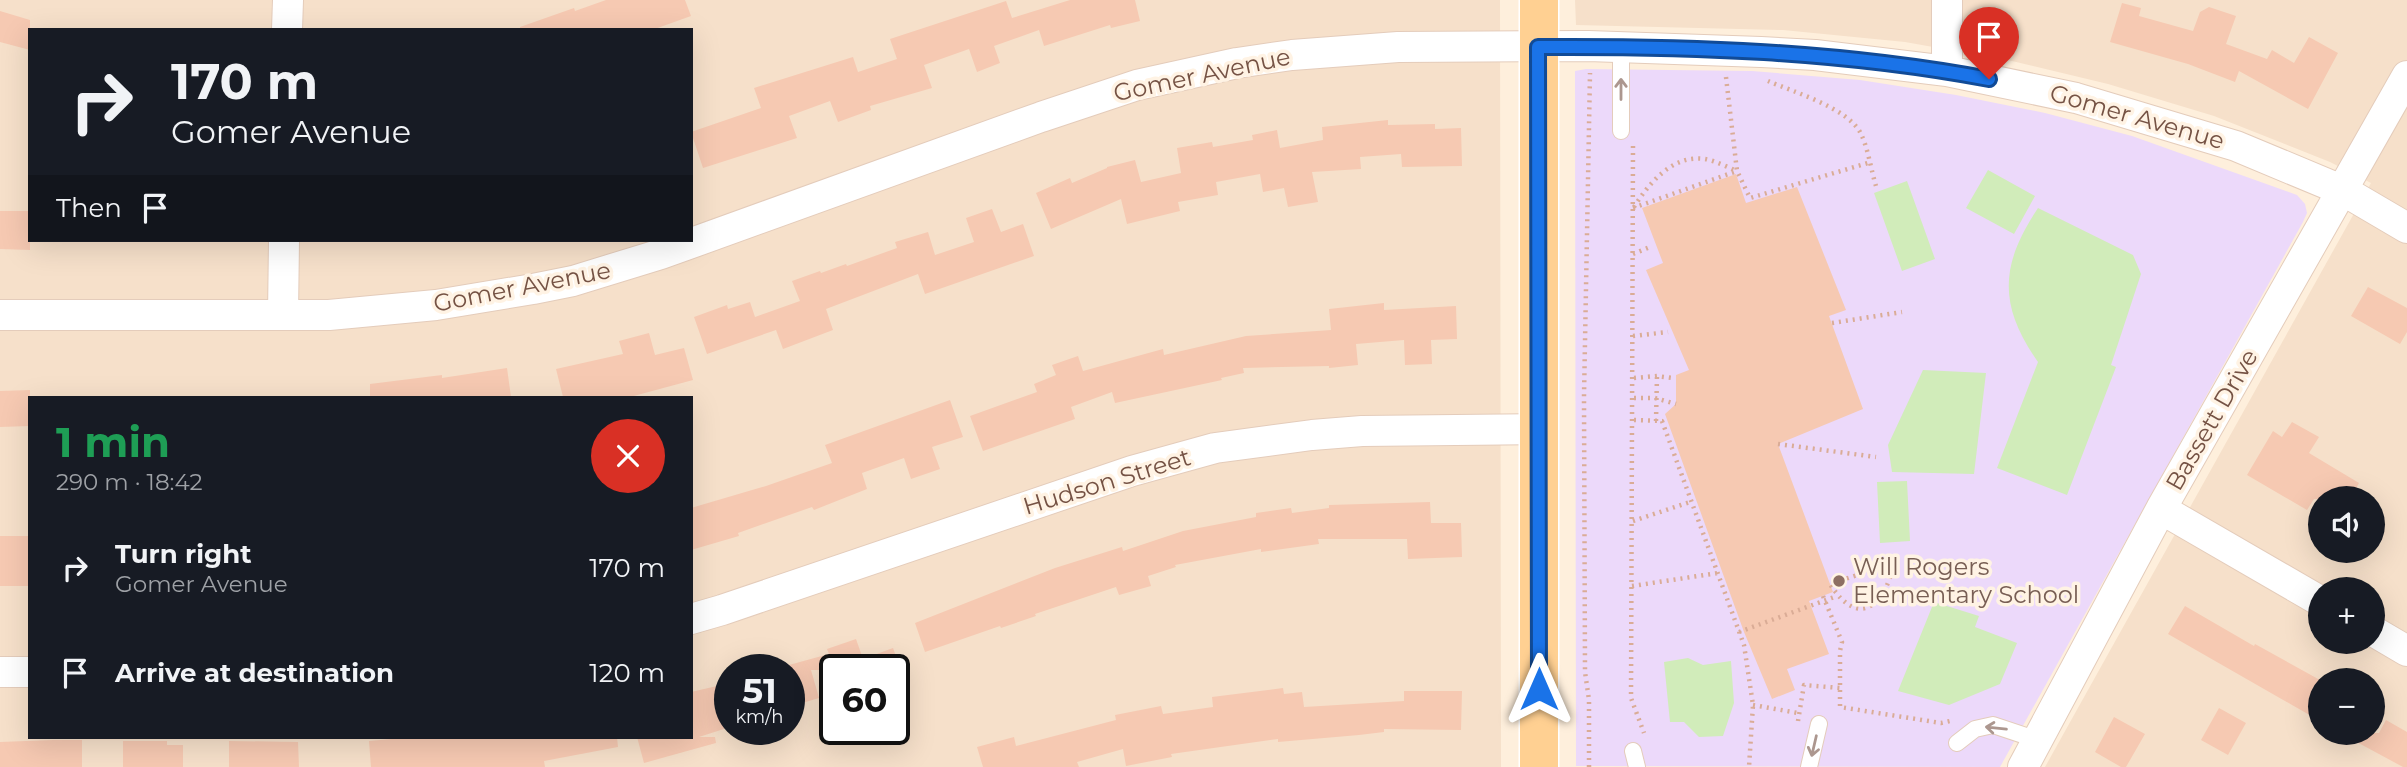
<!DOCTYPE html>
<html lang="en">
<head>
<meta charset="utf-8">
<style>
  :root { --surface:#171b24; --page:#242831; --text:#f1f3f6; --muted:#9ea1a6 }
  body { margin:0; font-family:Montserrat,sans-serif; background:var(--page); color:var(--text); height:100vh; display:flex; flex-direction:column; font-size:26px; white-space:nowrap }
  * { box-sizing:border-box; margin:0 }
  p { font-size:23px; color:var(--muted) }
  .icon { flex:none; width:38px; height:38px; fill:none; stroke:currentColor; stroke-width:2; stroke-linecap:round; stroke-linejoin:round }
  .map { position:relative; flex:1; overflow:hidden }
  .drawer { position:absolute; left:28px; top:396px; width:665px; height:343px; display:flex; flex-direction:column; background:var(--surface); border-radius:0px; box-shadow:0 7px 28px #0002 }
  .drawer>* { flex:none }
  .top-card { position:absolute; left:28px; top:28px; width:665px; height:214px; border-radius:0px; box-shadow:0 7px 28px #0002; background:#171b24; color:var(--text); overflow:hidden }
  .controls { position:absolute; left:2308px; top:486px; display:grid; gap:14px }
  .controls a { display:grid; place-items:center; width:77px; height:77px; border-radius:50%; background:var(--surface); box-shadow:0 7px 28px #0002; font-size:35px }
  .speed { position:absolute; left:714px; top:654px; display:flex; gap:14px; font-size:35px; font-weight:700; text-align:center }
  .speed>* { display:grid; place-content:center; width:91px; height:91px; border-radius:50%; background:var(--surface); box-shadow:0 7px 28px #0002; line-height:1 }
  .speed small { font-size:18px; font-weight:400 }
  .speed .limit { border:4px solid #111; border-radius:10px; background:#fff; color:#111 }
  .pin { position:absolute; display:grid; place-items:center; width:60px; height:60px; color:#fff; margin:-72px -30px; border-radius:50% 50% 50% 0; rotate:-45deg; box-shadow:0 0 7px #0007 }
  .pin .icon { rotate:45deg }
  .me { position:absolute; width:77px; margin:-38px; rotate:0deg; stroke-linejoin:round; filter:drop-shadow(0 0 5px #0008) }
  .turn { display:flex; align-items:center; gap:24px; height:147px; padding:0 28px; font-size:32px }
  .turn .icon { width:91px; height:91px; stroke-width:2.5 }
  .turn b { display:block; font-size:49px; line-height:60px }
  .then { display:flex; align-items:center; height:66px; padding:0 28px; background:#0003; gap:14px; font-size:26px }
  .round { display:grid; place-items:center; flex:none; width:74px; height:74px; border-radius:37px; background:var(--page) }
  .summary { display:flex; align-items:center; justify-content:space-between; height:119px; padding:0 28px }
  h1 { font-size:42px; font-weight:700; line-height:52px; color:#1e9e55 }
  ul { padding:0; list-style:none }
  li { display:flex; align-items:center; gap:21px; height:105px; padding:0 28px }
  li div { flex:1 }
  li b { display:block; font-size:26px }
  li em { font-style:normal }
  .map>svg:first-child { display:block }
  .residential { fill:#f6e0ca; fill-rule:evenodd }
  .education { fill:#ecd9fa }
  .green { fill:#d1ecba }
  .building { fill:#f6c9b2 }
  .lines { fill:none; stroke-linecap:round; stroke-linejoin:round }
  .lane-casing { stroke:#e4ccbb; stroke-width:18 }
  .street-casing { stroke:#e4ccbb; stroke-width:32 }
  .primary-casing { stroke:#fff; stroke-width:41 }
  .path { stroke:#daac96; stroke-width:4.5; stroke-dasharray:2 5; stroke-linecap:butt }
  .lane { stroke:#fff; stroke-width:16 }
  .street { stroke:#fff; stroke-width:30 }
  .primary { stroke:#ffd092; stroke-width:38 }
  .oneway { stroke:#ac978f }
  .route-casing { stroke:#114b97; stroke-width:18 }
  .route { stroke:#1a73e8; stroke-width:12 }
  .education-dot { fill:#8d6e63; stroke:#fff3e4; stroke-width:2.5 }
  .labels { text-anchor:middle; stroke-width:7; stroke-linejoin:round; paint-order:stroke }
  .street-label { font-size:24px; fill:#755244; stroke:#fff3e4 }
  .education-label { font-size:24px; fill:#785e54; stroke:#fff3e4; text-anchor:start }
</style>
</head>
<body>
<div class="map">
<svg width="2407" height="767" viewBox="0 0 2407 767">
  <rect width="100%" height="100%" fill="#feefdc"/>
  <path class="residential" d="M0,0H1500L1501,767H0ZM30,30H691V240H30ZM30,397H691V737H30ZM730,670H789V730H730ZM835,670H894V730H835Z
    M1575,0H2407V767H2045L2371,183L2330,162L2214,116L2108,84L2012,61L1905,42L1783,30L1576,25ZM2320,499H2373V551H2320ZM2320,590H2373V642H2320ZM2320,681H2373V733H2320Z"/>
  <path class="education" d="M1586,69L1752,71L1860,80L1956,95L2045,113L2132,136L2297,195L2305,204L2307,213L2303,222L2000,767L1576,766L1575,71Z"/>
  <path class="green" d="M1988,170L2035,196L2014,234L1966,208Z
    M1907,181L1935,259L1902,271L1874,193Z
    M2038,208L2133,255L2141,274L2111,365L2116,367L2067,495L1997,468L2038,362C1998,305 2000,265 2038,208Z
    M1923,370L1986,373L1974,474L1892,472L1888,445Z
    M1907,481L1910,541L1880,543L1877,482Z
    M1934,602L1979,616L1975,627L2017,643L2000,684L1949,705L1898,691Z
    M1688,658L1703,665L1731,661L1734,703L1723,736L1699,737L1684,722H1670L1664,662Z"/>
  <path class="building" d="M606,0H685L691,16L652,30H520V27L574,8L575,11Z
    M1070,0H1135L1140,21L1111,28L1110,25L1044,46L1039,30L994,46L1000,63L977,72L969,49L924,65L932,88L870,106L871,110L838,122L830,101L789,116L797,138L703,168L691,132L761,108L754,88L853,57L858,72L897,59L890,39L1006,1L1012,18Z
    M2122,3L2141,8L2139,16L2193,31L2200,12L2209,7L2236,16L2226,44L2267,59L2272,50L2294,63L2309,37L2338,53L2308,109L2239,71L2235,82L2188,64L2110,42Z
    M0,11L30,20V50L0,42Z
    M1388,120V125L1435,124V129L1461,128L1462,166L1402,167L1401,154L1360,157L1361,169L1312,172L1318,202L1288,207L1284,188L1263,192L1260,174L1216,182L1218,195L1178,202L1180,211L1127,224L1121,199L1051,229L1036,193L1070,178L1072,183L1107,168V167L1135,160L1141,182L1181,173L1177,148L1212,142L1213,147L1253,140L1252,135L1277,130L1280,148L1323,140L1322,127Z
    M1736,174L1746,203L1797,187L1846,310L1829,316L1863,409L1778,444L1833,592L1809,601L1829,654L1787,669L1795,690L1772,699L1744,632L1665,414L1676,404V375L1689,370L1646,270L1663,263L1642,208Z
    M992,209L1001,232L1023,224L1034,256L925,294L918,274L826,309L833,330L783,349L776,330L707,354L694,317L727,305L728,309L750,302L755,317L800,301L792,281L820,271L821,273L846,264L847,266L897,248L895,242L928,232L935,255L974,242L966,218Z
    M0,211H30V250L0,249Z
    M2368,287L2407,308V332L2400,344L2351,316Z
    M1384,303V310L1456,306L1457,339L1431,340L1432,364L1405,365L1404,340L1356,344L1358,365L1329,368V366L1243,368L1244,373L1221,378L1222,380L1115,403L1112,392L1071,407L1075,419L983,451L970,416L1037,392L1034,384L1056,375L1052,365L1078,356L1083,371L1163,349L1164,355L1246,336L1331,330L1329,309Z
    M649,333L655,355L684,348L693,380L630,397H563L556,369L623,354L619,341Z
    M507,368L511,397H370V384L442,375V378Z
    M30,390V426L0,427V391Z
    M950,400L963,437L932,447L940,469L911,479L904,458L862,473L867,489L814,510L812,507L738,533L739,536L691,550V508L766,486L832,463L825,445Z
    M2292,422L2319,437L2309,453L2359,483L2350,499H2314L2307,510L2247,475L2273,431L2282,437Z
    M1430,502L1431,523H1461L1462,557L1408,559L1407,539H1318L1319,544L1261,552V549L1175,565L1176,567L1148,576L1151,586L1119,595L1116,587L1035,614L1036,616L1001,628L1000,626L925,652L915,623L1055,568L1122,547L1123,551L1183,531L1256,517V513L1291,508L1292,513L1329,508V505Z
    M0,536H30V586H0Z
    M2185,606L2254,646L2255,644L2320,680V721L2168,634Z
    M856,639L863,659L893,648L901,670H811L819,698L799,704L796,694L789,696V665L829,654L827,649Z
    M730,683V727L699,737H715L716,743L644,763L637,737H691V692Z
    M1283,688L1284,694L1302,692L1304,707L1404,701V691H1462L1461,730L1384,729V732L1359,735L1278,742V739L1171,754L1172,757L1126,766L1123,749L1077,762L1079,767H983L977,747L1014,737L1016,746L1116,720L1115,715L1161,706L1163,714L1213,707L1212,697Z
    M2219,708L2246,723L2228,755L2201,740Z
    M2114,717L2145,734L2126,767H2121L2095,752Z
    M2386,720L2407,732V767H2403L2340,733H2379Z
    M413,737H617L618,747L544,761L545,767H371L369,741Z
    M53,740H82V767H0V742Z
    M123,741H167V745H183V767H123Z
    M229,741L298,742L299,767H229Z"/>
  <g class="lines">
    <defs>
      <path id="lane" d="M1621,47V131
        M1957,743L1975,729L1993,725L2038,740
        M1633,751L1637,767
        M1809,767L1819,724"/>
      <path id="street" d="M1947,0V71
        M287,30L288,0
        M0,315H329L436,305L533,289L573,281L661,254L1041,117L1137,85L1237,63L1292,55L1398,47L1588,46L1761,52L1815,55L1947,71L2076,98L2236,146L2344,191L2407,228
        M283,315L284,240
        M2161,509L2320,601
        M691,619L722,610L1132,471L1215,448L1312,435L1362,431L1538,429
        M2373,631L2407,651
        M0,672H30
        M2023,767L2161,509L2407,76"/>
      <path id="primary" d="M1539,767V0"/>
    </defs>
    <use href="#lane" class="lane-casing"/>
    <use href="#street" class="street-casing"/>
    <use href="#primary" class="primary-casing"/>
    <path class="path" d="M1726,77L1737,171L1750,198L1868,163
      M1768,81C1793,92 1849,108 1861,134C1868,148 1871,170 1876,186
      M1633,146L1631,698L1644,733
      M1634,207C1649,183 1673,154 1705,159C1716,161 1727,167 1737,171
      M1633,208L1737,171
      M1633,254L1650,247
      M1832,323L1902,312
      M1633,336L1668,332
      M1634,378L1657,376L1672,378
      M1634,398H1655L1676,404
      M1634,420L1662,421L1744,645L1753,705L1749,767
      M1656,421L1657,376
      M1778,444L1876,457
      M1633,521L1690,502
      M1894,563C1885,605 1859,630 1830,584Z
      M1632,586L1718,573
      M1823,596L1842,642L1840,651V707L1941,723L1950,721
      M1739,632L1837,596
      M1753,705L1798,713
      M1798,721L1804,685L1840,688
      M1589,767V700L1585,672L1584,396L1590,73"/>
    <use href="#lane" class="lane"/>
    <use href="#street" class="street"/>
    <use href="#primary" class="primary"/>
  </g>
  <defs><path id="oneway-shaft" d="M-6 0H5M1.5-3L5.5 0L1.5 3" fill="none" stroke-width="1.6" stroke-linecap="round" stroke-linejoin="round" transform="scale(1.75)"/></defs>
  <g class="oneway">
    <use href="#oneway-shaft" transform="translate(1621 89) rotate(-90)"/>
    <use href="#oneway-shaft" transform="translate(1996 728) rotate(-174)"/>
    <use href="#oneway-shaft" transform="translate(1814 746) rotate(103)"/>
  </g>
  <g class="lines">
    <defs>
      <path id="route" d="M1539,689L1538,47C1689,46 1840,51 1989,79"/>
    </defs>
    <use href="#route" class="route-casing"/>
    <use href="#route" class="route"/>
  </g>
  <circle class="education-dot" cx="1839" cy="581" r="7"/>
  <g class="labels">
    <g class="street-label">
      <text transform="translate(1202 75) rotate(-12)" y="8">Gomer Avenue</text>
      <text transform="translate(2137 117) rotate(16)" y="8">Gomer Avenue</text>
      <text transform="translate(522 287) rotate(-11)" y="8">Gomer Avenue</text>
      <text transform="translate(2212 420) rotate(-60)" y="8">Bassett Drive</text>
      <text transform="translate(1107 482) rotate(-17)" y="8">Hudson Street</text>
    </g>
    <g class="education-label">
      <text x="1853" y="575">Will Rogers<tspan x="1853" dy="28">Elementary School</tspan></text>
    </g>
  </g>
</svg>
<div class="controls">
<a><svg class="icon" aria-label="sound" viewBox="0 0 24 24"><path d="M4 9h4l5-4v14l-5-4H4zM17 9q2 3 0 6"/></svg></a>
<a>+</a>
<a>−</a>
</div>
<div class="speed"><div>51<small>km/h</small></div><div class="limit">60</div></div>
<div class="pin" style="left:1989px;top:79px;background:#d93025"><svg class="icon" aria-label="arrive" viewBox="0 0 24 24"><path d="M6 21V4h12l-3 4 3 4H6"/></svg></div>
<svg class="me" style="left:1539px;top:689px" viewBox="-20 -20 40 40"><path d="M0-17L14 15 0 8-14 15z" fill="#1a73e8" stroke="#fff" stroke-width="4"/></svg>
<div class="top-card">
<div class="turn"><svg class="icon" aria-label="right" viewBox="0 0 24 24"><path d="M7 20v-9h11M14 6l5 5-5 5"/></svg><div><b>170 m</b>Gomer Avenue</div></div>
<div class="then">Then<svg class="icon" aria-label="arrive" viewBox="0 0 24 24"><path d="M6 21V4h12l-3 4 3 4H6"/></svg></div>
</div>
<section class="drawer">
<div class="summary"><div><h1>1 min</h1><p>290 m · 18:42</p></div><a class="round" style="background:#d93025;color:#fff"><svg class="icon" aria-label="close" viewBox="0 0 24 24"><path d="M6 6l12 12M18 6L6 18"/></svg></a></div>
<ul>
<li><svg class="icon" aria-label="right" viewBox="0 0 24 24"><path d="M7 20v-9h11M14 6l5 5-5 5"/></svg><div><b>Turn right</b><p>Gomer Avenue</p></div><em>170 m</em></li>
<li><svg class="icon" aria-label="arrive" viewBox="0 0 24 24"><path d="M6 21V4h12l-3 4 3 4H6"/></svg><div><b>Arrive at destination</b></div><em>120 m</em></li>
</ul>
</section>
</div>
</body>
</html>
